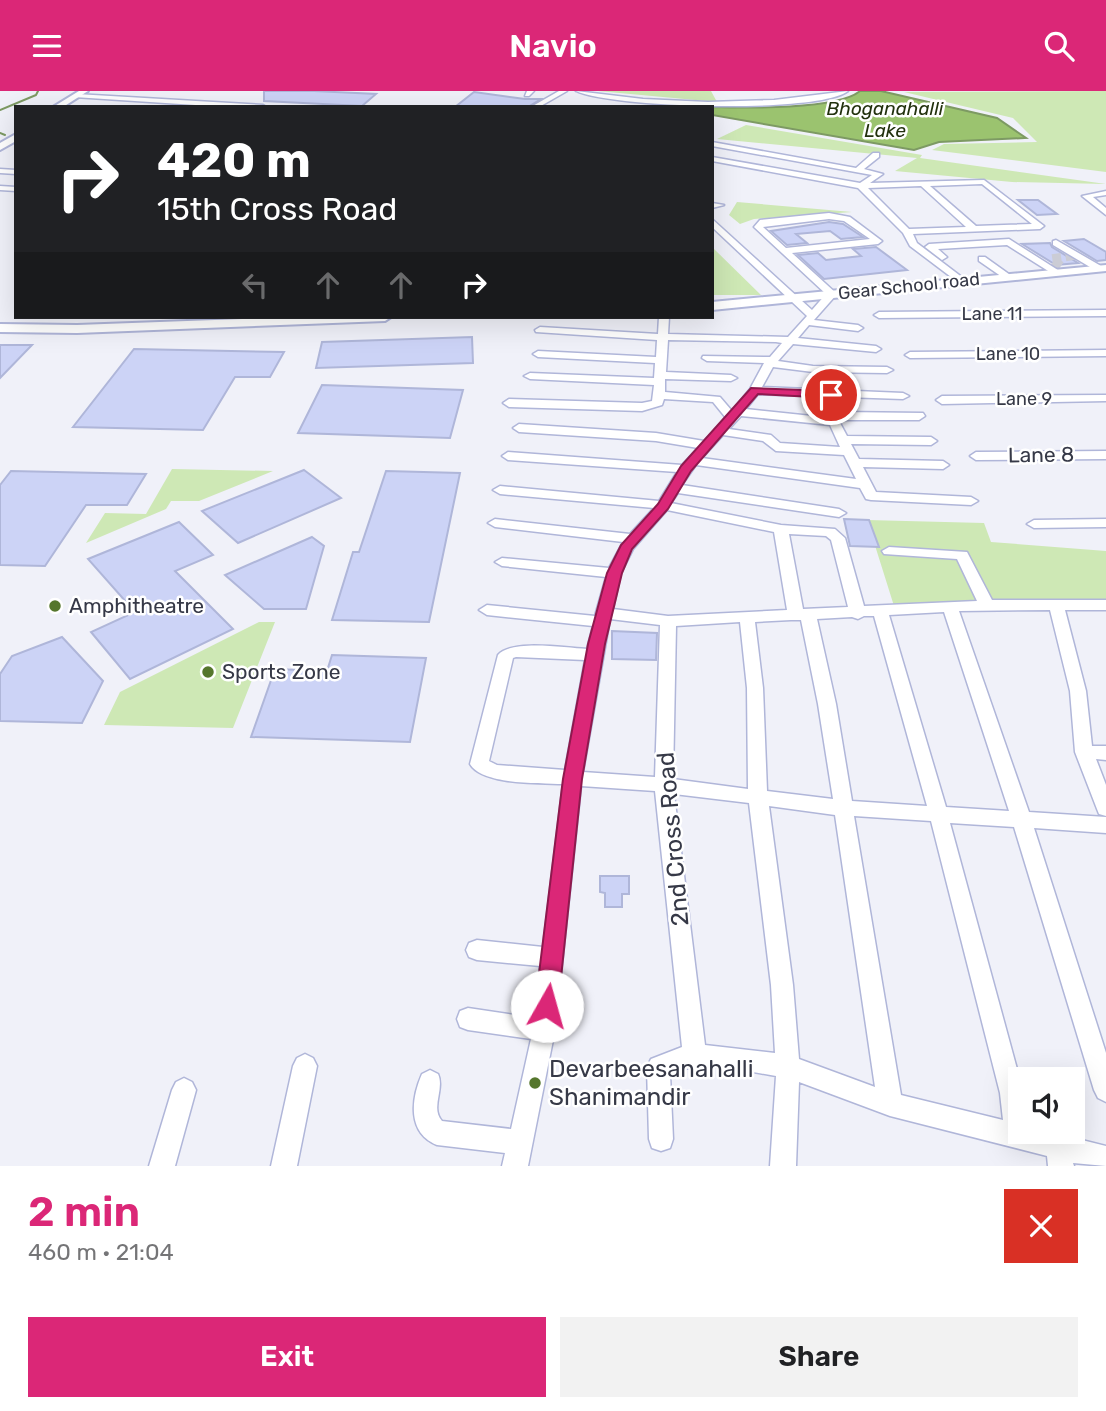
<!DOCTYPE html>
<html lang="en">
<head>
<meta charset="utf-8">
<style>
  :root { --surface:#fff; --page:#f2f2f2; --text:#202124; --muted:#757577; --accent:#db2777 }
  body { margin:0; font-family:Rubik,sans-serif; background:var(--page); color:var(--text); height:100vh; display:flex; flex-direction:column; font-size:26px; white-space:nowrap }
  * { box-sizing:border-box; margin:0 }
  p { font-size:23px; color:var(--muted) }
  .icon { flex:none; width:38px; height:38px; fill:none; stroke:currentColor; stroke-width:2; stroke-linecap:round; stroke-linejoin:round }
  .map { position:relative; height:1075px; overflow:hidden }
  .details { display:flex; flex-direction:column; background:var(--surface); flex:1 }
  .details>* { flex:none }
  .hud { position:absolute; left:14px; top:14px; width:700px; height:214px; border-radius:0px; box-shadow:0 7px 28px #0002; background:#202124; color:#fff; overflow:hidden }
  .controls { position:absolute; left:1008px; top:976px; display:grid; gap:14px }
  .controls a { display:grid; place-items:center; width:77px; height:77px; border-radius:0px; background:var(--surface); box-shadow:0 7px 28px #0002; font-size:35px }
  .pin { position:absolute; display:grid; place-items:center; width:60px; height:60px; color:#fff; margin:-30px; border:4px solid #fff; border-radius:50%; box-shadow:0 2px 7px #0007 }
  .me { position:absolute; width:77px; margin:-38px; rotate:7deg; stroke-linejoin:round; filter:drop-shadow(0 0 5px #0008) }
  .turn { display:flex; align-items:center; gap:24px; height:147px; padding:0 28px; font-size:32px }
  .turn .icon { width:91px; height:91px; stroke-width:2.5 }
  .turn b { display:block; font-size:49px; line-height:60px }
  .lanes { display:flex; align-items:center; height:66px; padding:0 28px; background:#0003; justify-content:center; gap:35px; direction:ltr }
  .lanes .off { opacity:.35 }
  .round { display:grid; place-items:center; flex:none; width:74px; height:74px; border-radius:0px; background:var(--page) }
  .summary { display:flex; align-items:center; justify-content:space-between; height:119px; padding:0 28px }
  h1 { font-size:42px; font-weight:600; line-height:52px; color:var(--accent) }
  .button { display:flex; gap:14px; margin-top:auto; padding:14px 28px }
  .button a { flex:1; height:80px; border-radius:0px; background:var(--accent); color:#fff; font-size:28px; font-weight:600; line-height:80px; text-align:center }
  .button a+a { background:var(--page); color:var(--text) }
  header { display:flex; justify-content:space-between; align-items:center; height:91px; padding:0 28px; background:var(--accent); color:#fff; font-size:32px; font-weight:600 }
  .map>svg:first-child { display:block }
  .green { fill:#cee8b5 }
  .water { fill:#9bc36f; stroke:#7d9a63; stroke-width:2 }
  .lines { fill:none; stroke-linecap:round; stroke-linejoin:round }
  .stream { stroke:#7d9a63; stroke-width:2 }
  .building { fill:#ccd3f6; stroke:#afb6d9; stroke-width:2 }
  .minor-tunnel { stroke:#cbccd5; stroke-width:9; stroke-dasharray:9 4.5; stroke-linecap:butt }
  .minor-casing { stroke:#b0b6d9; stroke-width:3 }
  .major-casing { stroke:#b0b6d9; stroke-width:4 }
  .minor { fill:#fff; fill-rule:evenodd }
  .major { fill:#fff; fill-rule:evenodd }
  .route { fill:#db2777; stroke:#8e194d; stroke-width:2 }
  .poi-dot { fill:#55762d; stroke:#fff; stroke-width:2.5 }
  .labels { text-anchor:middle; stroke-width:5; stroke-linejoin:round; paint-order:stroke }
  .far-street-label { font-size:18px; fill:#363947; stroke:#fff }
  .far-water-label { font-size:19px; font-style:italic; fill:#22310e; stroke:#fff }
  .street-label { font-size:21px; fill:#363947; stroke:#fff }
  .poi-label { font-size:21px; fill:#363947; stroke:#fff; text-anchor:start }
  .near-street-label { font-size:24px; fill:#363947; stroke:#fff }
  .near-poi-label { font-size:24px; fill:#363947; stroke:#fff; text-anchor:start }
</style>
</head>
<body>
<header><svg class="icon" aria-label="menu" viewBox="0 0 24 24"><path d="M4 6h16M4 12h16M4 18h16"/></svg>Navio<svg class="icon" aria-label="search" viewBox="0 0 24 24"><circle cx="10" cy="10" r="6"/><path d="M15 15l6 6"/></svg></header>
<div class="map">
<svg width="1106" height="1075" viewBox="0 0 1106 1075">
  <rect width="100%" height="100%" fill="#f0f1f9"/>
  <path class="green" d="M598,0H711L717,11Z
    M1106,0V81L932,59L944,53L1037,51L1013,27L904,1Z
    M746,34L922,64L920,67L1106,93L1012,91L895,80L917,67L717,48Z
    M737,111L852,121L754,128L740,133L729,124Z
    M712,156L761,204H712Z
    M172,378L273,380L199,410H171L166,418L86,452L105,422L146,423Z
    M867,429L984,432L991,451L1106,460V510L894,515Z
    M259,531H275L233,637L104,634L120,601Z"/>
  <path class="water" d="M860,0H881L997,27L1026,47L939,51L914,59L712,24V16C743,17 838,19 860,0Z"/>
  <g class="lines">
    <path class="stream" d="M0,19L36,4L38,0
      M0,42L5,44"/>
  </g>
  <path class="building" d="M264,0H314L376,3L362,15L264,10Z
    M474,1L525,8H541L528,16H455Z
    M1018,109H1038L1057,123L1037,124Z
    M829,131L843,133L863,146L841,148L830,140L796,143L807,152L787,154L771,140Z
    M1084,148L1106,161V169L1097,170L1064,150Z
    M1050,152L1052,156L1078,172L1056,174L1022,153Z
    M876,156L907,179L824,188L798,164L818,162L826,169L861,165L853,158Z
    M472,246L473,272L316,277L322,251Z
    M0,254H32L0,287Z
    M134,258L284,261L270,286H235L203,339L73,336Z
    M322,294L463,299L450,347L298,342Z
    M304,379L341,407L238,452L202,420Z
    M11,380L146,383L127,414H86L45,475L0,474V394Z
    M386,380L460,382L429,531L332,529L353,461H359Z
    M844,428L869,429L879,456L850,455Z
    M179,431L213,464L175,480L233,538L130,588L91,541L135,521L88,468Z
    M312,446L324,455L306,518H264L225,484Z
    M612,540L657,542L656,569L612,568Z
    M62,546L103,590L82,632L0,630V583L12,565Z
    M332,564L426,567L410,651L251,646L275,578L327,580Z
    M600,785H629V803H622V816H605V802L600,801Z"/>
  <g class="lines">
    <path class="minor-tunnel" d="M1061,175L1051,168L1077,164"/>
    <defs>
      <path id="minor" d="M527,0H534L529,5H525Z
        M559,0H567L539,16H531Z
        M576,0L643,8L708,11L774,9L848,0C819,23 612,17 576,0Z
        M76,3L263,14L266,16H226L74,6Z
        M712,51L856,77L873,62H879V66L864,78L883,83L870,92L984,89L1044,135L1040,138L913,143L917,152L967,190L959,192L910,155L903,142L858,97L712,70V66L860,92L872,84L712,55ZM982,93L1032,133L976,135L930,95ZM921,95L966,136L909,138L868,97Z
        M0,78L16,79V83L0,82Z
        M0,95L16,96V100L0,99Z
        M1106,100V104L1093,106L1106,117V124L1082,105Z
        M712,112L724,114L712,117Z
        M829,122L850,126L882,150L878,153L792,162L837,203L814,229L858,234L863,237L858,240L809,234L798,247L876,255L881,258L876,261L793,253L778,270L813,275L887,276L893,279L887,282L813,281L773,276L762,296L903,302L909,305L903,308L758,303L746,318L831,327L841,321L923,322L925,325L919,329H844L840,332L847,345L931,346L937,350L931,354L851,353L859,368L943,370L949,374L943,378L863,376L876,401L971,406L978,410L971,414L871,409L866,408L860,397L696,374L682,394L839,418L846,422L839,426L678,402L671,412L781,434L835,438L845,447L864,515L977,510L957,468L884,463L882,460L889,456L967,461L992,509H1106V519H1065L1086,600L1092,655H1106V669L1096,668L1106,694V725L1099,723L1097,718L1075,661L1070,600L1050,519L959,520L1029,721L1106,726V742L1034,737L1106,962V1011L1098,1007L1094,999L1014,736L950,732L1020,989V1041L1058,1043L1106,1055V1075L1073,1072L1074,1075H1048L1047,1065L890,1025L799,991L796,1075H770L776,985C744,980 701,968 670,983L673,1048L670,1057L661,1060L652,1057L649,1048L647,976L651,968L682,956L655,700L581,695L555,939L528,1075H502L505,1062L437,1054C407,1042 411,1008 422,983L430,979L438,983C445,998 430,1017 442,1030L511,1038L531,948L468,939L460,936L457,928L460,920L468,917L534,927L540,875L477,869L469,866L466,859L469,852L477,849L543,856L563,693C540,692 482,694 470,673L498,564C511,548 566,557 587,558L593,535L487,524L479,519L487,514L595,525L606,486L502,475L495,471L502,467L609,477L623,451L495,436L488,432L495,428L630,443L654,417L500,403L493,399L500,395L659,410L677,381L508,369L502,365L508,361L682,374L698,357L656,350L519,341L513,337L519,333L656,342L704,350L726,327L713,311L664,308L662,314L642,320L509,316L503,312L509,308L642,312L652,310L654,294L530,288L524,285L530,282L654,287L655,272L538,266L533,263L538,260L656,266L657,249L536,241L535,239L540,236L658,243L659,226H669L668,243L788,246L807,225L712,136V128L812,219L826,203L754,136L760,129ZM829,128L844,130L870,148L786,157L763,136ZM668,249L776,251L782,252L770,266L703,265L702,267L707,270L764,272L750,298L732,320L720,306L665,301V288L731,290L737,287L731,284L666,281ZM741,325L830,334L840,356L780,352L771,344L729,338ZM723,344L763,350L776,360L844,364L856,388L702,367ZM667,419L774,441L787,519L668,525L613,518L621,482L633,458ZM789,443L826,445L831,449L848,516L803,518ZM944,521L1009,720L946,716L889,524ZM864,525H874L927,715L852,710L836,613L817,528L852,526L858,528ZM610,528L660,534L655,686L583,681ZM791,529H801L818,613L833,708L767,700L763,597L755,531ZM740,531L747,597L748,698L673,688L676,535ZM516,566L585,569L565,679L497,674L489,670L513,567ZM674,703L749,712L771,894L775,962L705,954ZM769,715L835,724L875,996L799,968L793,894ZM854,725L931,730L1000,1002L1003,1029L901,1004Z
        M1009,148L1061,181L1053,183L1007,154L938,158L947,166L942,169L925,156L929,153Z
        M1056,149L1101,175L1103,177L1095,179L1053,154V150Z
        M979,166H985L1013,186L1005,188L979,170Z
        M1106,219V225L879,227L874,224L879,221Z
        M1106,259V265L910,267L905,264L910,261Z
        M1106,304V310L942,313L936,309L942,305Z
        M1106,360V368L976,369L970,365L976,361Z
        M1106,428V436L1034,437L1027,433L1034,429Z
        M305,963L313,967L317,975L297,1075H271L293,975L297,967Z
        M184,987L192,991L196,999L175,1075H149L172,999L176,991Z"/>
      <path id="major" d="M79,0H88L63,16H53Z
        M16,43V50L0,59V52Z
        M1106,174V180L712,219V211Z
        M295,226H391L385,230L77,242L0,241V233L77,234Z"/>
    </defs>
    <use href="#minor" class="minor-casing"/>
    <use href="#major" class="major-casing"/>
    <use href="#minor" class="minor"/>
    <use href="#major" class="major"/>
  </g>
  <path class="route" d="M751,297L831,300L836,304L831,307L758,303L691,380L668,418L632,458L622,482L605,553L582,688L558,915L555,923L547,926L539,923L535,915L563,688L588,553L607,482L621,454L658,413L681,375Z"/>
  <g class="poi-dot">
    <circle cx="55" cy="515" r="7"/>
    <circle cx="208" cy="581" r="7"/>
    <circle cx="535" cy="992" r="7"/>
  </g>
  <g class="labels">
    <g class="far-street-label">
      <text transform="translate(909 195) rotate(-6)" y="6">Gear School road</text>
      <text x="992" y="229">Lane 11</text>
      <text x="1008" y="269">Lane 10</text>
      <text x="1024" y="314">Lane 9</text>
    </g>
    <g class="far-water-label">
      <text x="885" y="24">Bhoganahalli<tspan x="885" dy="22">Lake</tspan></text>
    </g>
    <g class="street-label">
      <text transform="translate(1041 364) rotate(-1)" y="7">Lane 8</text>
    </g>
    <g class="poi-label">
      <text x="69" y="522">Amphitheatre</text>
      <text x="222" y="588">Sports Zone</text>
    </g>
    <g class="near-street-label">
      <text transform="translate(673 748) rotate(-95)" y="8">2nd Cross Road</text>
    </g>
    <g class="near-poi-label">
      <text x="549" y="986">Devarbeesanahalli<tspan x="549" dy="28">Shanimandir</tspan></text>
    </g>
  </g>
</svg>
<div class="controls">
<a><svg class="icon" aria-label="sound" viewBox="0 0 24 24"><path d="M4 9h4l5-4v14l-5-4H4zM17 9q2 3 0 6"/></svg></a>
</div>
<div class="pin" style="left:831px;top:304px;background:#d93025"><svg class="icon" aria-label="arrive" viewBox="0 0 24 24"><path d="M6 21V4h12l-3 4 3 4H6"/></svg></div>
<svg class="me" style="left:547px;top:915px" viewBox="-20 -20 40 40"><circle r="19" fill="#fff"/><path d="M0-13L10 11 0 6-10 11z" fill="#db2777"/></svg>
<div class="hud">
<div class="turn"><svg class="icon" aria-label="right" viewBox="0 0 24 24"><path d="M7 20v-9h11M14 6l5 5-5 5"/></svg><div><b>420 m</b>15th Cross Road</div></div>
<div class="lanes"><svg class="icon off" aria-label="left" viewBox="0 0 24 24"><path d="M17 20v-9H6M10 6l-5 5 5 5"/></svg><svg class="icon off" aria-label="ahead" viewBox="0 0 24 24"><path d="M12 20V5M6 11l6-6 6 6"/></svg><svg class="icon off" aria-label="ahead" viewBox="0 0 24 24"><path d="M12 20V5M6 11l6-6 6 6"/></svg><svg class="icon" aria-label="right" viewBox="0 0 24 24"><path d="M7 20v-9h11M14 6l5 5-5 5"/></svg></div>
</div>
</div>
<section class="details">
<div class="summary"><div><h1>2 min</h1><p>460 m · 21:04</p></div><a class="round" style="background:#d93025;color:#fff"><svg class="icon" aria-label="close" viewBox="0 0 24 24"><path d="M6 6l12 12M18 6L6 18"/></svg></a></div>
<div class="button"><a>Exit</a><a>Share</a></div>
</section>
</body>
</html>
